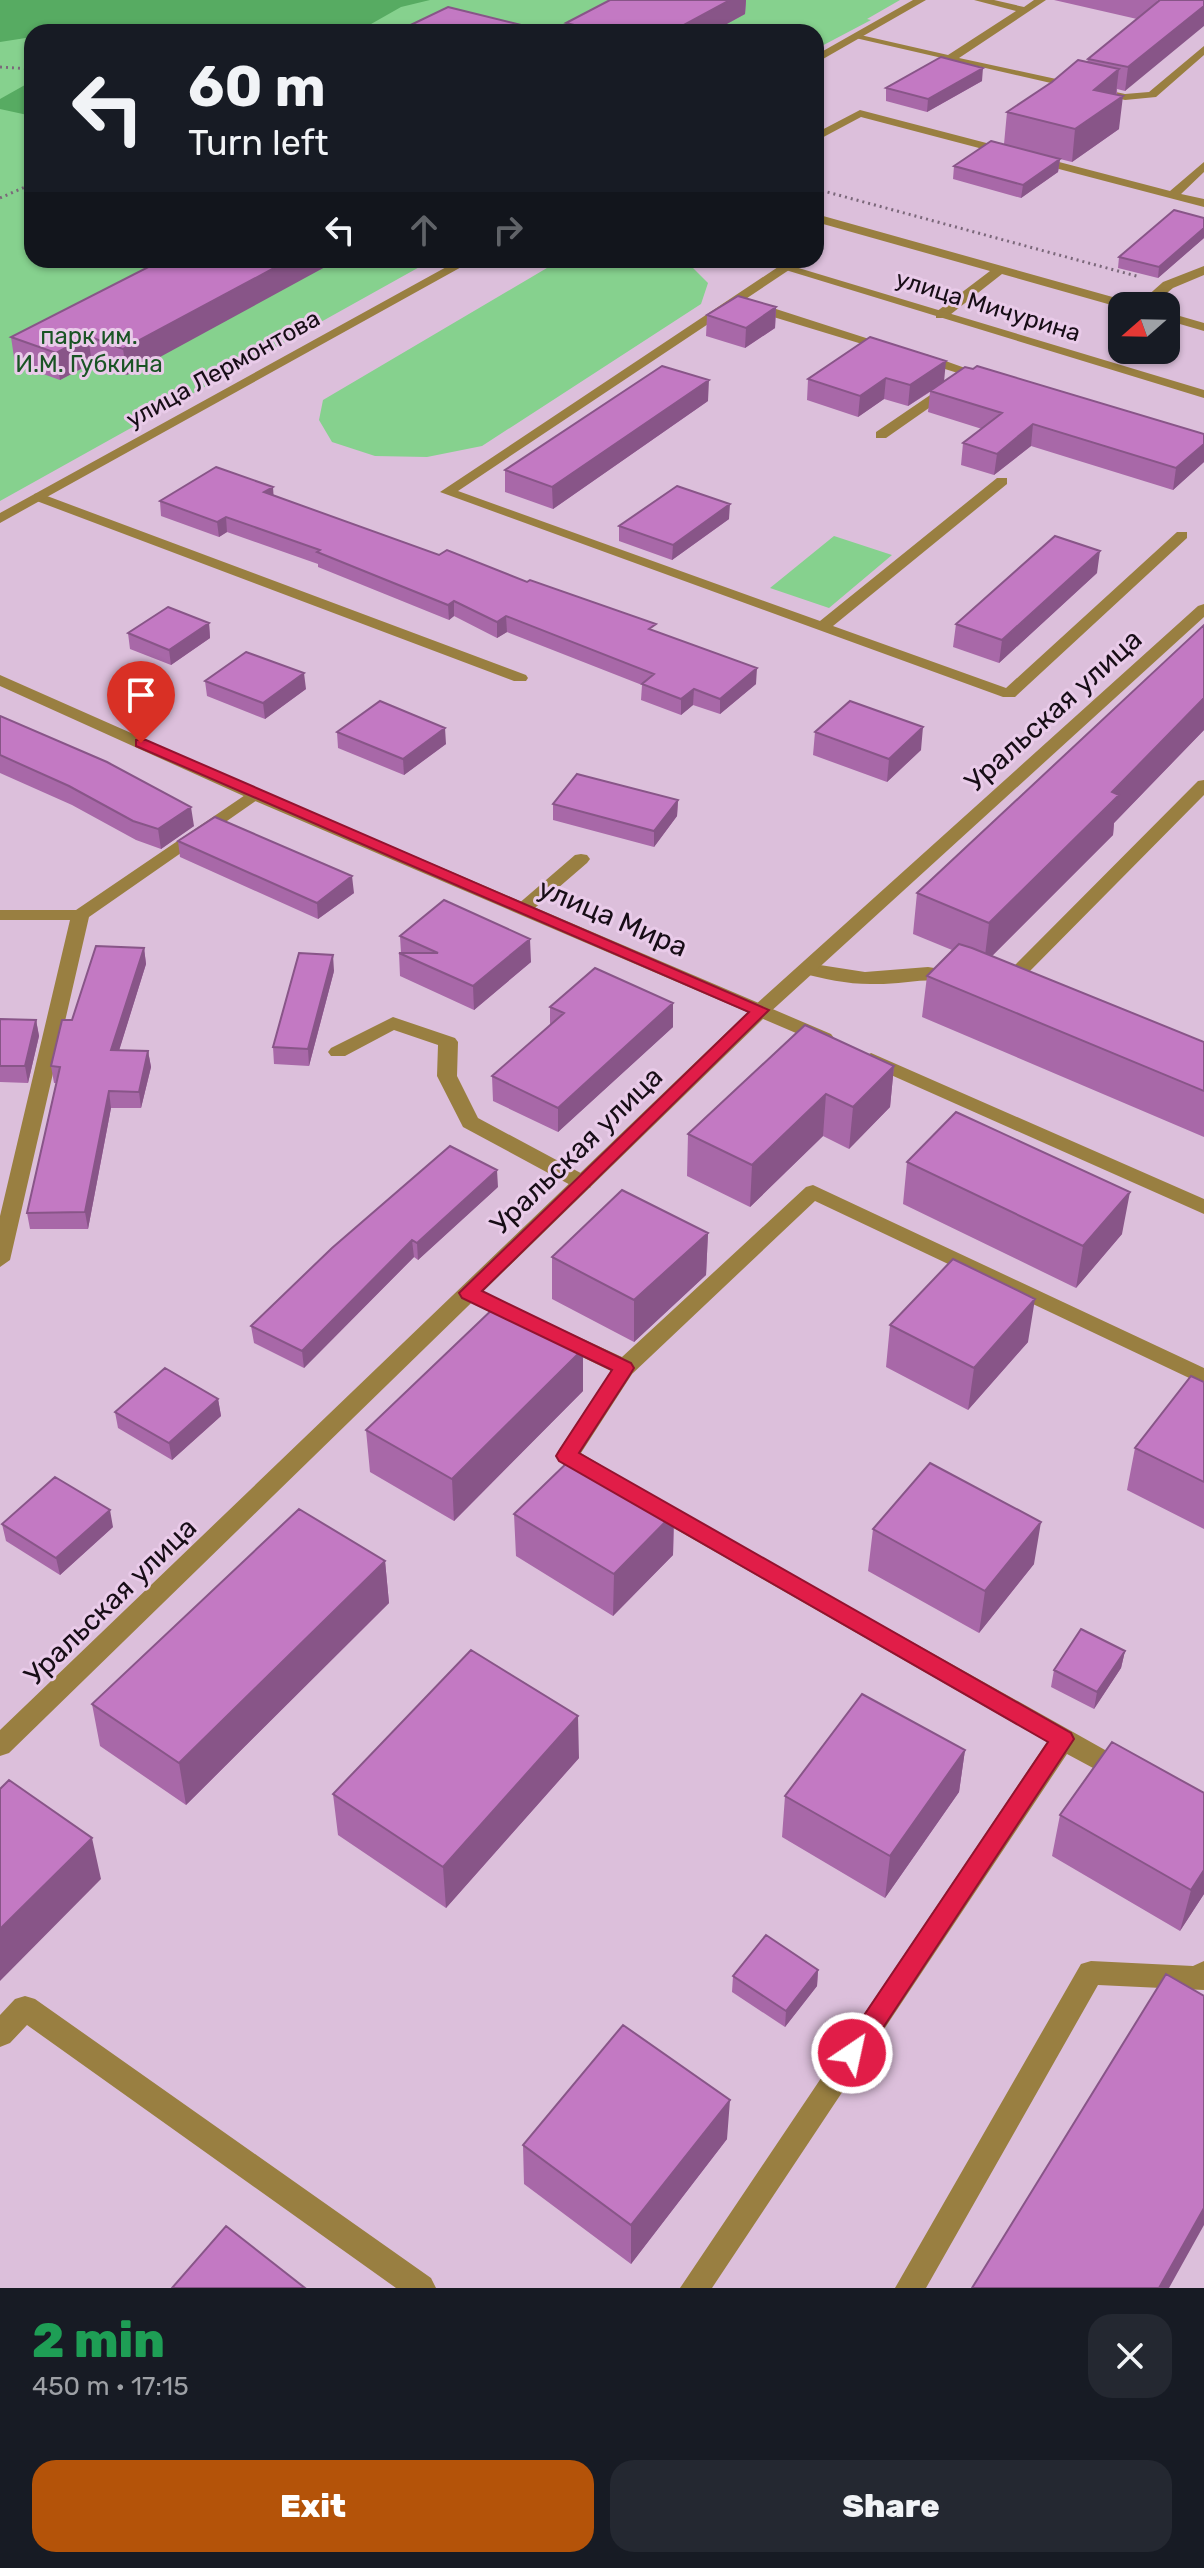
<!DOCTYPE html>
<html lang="en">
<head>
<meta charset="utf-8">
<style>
  :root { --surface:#171b24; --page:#242831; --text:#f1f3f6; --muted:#9ea1a6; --accent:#b45309 }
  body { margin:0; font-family:Rubik,sans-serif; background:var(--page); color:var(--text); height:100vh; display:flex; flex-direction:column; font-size:30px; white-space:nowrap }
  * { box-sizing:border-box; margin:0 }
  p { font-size:26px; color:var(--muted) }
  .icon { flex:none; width:44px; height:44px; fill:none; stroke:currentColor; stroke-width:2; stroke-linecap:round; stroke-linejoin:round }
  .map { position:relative; height:2288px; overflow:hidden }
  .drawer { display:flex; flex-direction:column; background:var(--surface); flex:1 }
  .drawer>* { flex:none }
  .top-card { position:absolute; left:24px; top:24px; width:800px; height:244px; border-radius:24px; box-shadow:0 2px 6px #0004; background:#171b24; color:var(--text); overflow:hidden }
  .needle { width:52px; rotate:250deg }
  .tools { position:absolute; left:1108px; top:292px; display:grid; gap:16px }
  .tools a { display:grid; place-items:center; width:72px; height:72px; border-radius:16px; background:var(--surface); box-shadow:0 2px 6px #0004; font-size:40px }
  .pin { position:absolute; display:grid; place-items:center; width:68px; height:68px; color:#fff; margin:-82px -34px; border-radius:50% 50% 50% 0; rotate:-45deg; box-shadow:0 0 8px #0007 }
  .pin .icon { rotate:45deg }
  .me { position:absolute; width:88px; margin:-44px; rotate:34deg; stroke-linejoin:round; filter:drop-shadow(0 0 6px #0008) }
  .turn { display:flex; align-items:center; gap:28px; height:168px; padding:0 32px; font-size:36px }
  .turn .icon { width:104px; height:104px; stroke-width:2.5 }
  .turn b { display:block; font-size:56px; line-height:68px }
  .lanes { display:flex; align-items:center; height:76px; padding:0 32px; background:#0003; justify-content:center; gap:40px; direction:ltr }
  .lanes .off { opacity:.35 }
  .round { display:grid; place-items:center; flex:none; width:84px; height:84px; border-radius:24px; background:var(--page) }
  .summary { display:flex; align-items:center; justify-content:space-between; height:136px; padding:0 32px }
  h1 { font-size:48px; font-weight:800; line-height:60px; color:#1e9e55 }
  .button { display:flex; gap:16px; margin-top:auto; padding:16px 32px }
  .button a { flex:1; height:92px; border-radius:24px; background:var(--accent); color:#fff; font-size:32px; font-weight:800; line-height:92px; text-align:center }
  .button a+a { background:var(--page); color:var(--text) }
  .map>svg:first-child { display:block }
  .green { fill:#86d18e }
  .forest { fill:#57ab62 }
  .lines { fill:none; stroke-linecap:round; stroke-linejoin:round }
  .path { stroke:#7b687a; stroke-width:3; stroke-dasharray:2 4; stroke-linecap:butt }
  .service { fill:#997f41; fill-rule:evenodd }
  .minor { fill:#997f41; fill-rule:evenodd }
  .tertiary { fill:#997f41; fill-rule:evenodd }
  .wall { fill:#a868a8 }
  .shaded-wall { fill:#858 }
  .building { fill:#c379c3; stroke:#858; stroke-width:2 }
  .route { fill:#e11d48; stroke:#92132f; stroke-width:2 }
  .labels { text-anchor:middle; stroke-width:6; stroke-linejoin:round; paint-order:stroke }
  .far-street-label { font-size:24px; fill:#170d16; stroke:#e9cbe9 }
  .far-park-label { font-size:24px; fill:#195424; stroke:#e9cbe9 }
  .street-label { font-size:28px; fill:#170d16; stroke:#e9cbe9 }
</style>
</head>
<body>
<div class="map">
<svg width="1204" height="2288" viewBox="0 0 1204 2288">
  <rect width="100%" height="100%" fill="#dcbfdb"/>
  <path class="green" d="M0,0H900L867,19L871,20L816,49V32H32V260H432L0,501Z
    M571,260H674L691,266L708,283L701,304L482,446L427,457L375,456L332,442L319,420L323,400L552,265Z
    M834,536L892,555L829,608L770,588Z"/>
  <path class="forest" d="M0,0H430L401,7L357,32H313L314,27L293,25L277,32H32V37L0,42Z
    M32,81V116L0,109V99Z"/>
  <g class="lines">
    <path class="path" d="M0,67L32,69
      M816,189L1140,277
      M0,198L32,184"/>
    <path class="service" d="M974,0H994L1024,7L1034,0H1046L959,58L1125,94L1149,92L1204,46V55L1156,97L1125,100L851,37L856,34L948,55L1016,11Z
      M860,110L1170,191L1204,162V172L1181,194L1204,199V207L861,117L816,141V133Z
      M816,214L1134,303L1136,306L1122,308L1002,274L946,318H936V312L990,271L816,222Z
      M781,265L792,268L458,491L820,621L997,478H1007V484L833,626L1006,688L1177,532H1187V538L1015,697H1003L440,492Z
      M1204,266V275L1173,288L1151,306H1136L1163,282Z
      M744,302H754L897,348L885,351L744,308Z
      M1166,312L1204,323V331L1166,320Z
      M916,354H926L979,373L886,438H876V432L961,374L916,360Z
      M39,493L526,675L528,678L526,681H514L34,500V494Z
      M1204,780V795L1026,975L1036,983L1034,987C1024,990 1010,986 1005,977L1007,973L1198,781Z
      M581,854L587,855L590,859L587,863L529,913H517L514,909L517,905L575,855Z
      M807,963L865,972L928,967L966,973L968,977L959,983C930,976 906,984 876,984C851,985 825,979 800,973L798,969Z
      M393,1017L455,1038L458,1042L457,1076L478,1118L590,1178L593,1183L590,1188H576L463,1127L437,1076L438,1045L394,1030L345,1056H331L328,1052L331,1048Z
      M813,1185L1204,1368V1385L815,1201L632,1374L581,1453L601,1465L604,1471L601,1477C586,1482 564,1469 556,1456L559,1450L611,1371L539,1336L536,1331L539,1326H555L622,1357L806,1187Z
      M469,1285L526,1312L529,1317L526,1322H510L461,1298L458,1293L461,1288Z
      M652,1496L1130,1764L1134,1772L1130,1780L1121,1783L1067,1754L712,2288H680L1047,1742L644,1511L641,1505L644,1499Z
      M1091,1961L1193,1966L1204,1961V1990L1098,1985L926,2288H895L1081,1964Z
      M25,1996L35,1999L431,2278L436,2288H396L27,2025L10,2043L0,2047V2015L15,1999Z"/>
    <path class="minor" d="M913,0H926L816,63V55Z
      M459,260H474L0,523V513Z
      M753,260H772L1204,390V398Z
      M1204,604V617L768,1014L9,1753L0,1756V1730L754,1006L1198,606Z
      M254,789L260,790L263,794L260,798L89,917L10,1260L0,1267V1216L70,920H0V910H76Z"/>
    <path class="tertiary" d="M0,675L260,790L831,1034L834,1038L824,1044L817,1042L248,798L0,686Z
      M871,1053L1204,1199V1214L864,1063L861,1059Z"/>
  </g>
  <path class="wall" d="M610,0H746L745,14L712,32H566V23Z
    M1054,0H1204L1125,91L1117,89L1119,129L1072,162L1060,159L1058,172L1021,198L953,179L954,166L1004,144L1007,112L1087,62L1088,59L1137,19Z
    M982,81L927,112L886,101V88Z
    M1204,218V238L1158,278L1118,268L1119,257Z
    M162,260L127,375L92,363L60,380L15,364L11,337Z
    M776,307L775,328L745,348L706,336L707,315Z
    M870,337L944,381L1204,434V462L1173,490L1031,446L994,475L961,465L963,443L982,429L928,412L930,392L908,406L884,399L858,417L807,400L808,379Z
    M708,401L553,509L505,492V470Z
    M273,496L439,555L527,582L655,631L756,684L720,714L693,705L681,715L641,700L642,685L507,632L497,638L454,616L449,620L318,567V564L227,532L219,537L161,516L160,501Z
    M729,519L672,560L619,541V526Z
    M1097,573L999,663L953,647L956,624Z
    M209,623L210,638L171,665L130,649L128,633Z
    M1204,625V730L1114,823L1113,835L992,956L1204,1042V1137L922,1017L927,976L952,950L913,934L917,893Z
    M205,681L306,689L265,719L207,696Z
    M0,716L194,826L161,849L136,840L72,805L0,773Z
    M337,732L446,744L404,775L338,748Z
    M815,732L921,750L887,782L813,755Z
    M678,800L677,816L654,847L553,820V804Z
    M178,841L354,893L318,919L180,857Z
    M400,936L531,962L474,1010L400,976L399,953H401Z
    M144,948L146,964L119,1050L148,1051L151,1067L141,1108H111L88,1229H30L27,1213L56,1083H54L51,1066L72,1020Z
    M334,971L309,1066L274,1064L273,1047Z
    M673,1003V1027L558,1132L493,1101L492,1076L550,1025V1007Z
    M0,1019L36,1020L39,1036L28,1083L0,1082Z
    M894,1066L890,1107L849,1149L823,1136L750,1207L687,1176L688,1134Z
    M907,1162L1122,1234L1076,1288L903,1204Z
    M498,1187L418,1260L414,1257L304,1368L254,1343L251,1326Z
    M708,1233L706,1275L634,1342L552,1299V1257Z
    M890,1325L1028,1342L968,1410L886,1367Z
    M1204,1382V1529L1127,1490L1135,1448Z
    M583,1391L454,1521L370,1472L366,1430Z
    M218,1399L221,1416L172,1460L118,1428L115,1412Z
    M674,1513L673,1555L613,1616L516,1556L514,1514Z
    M2,1524L113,1527L60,1575L6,1541Z
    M873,1529L1034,1564L979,1633L868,1571Z
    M385,1561L389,1603L186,1805L100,1746L92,1704Z
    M1125,1651L1121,1668L1094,1709L1051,1687L1054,1670Z
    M965,1750L959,1792L885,1898L782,1837L785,1796Z
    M579,1758L446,1908L338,1835L333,1794Z
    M1060,1815L1204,1894L1180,1931L1052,1856Z
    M818,1970L817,1986L785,2027L732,1992L733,1976Z
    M727,2139L631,2264L524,2184L523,2145Z"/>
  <path class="shaded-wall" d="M730,0H746L745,14L712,32H671Z
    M1204,6V26L1125,91L1128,67Z
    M983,68L982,81L927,112L928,99Z
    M1119,69L1115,101L1123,96L1119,129L1072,162L1075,129L1094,90Z
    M1060,159L1058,172L1021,198L1023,185Z
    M1204,228V238L1158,278L1159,267Z
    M289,260H338L127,375L123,349Z
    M776,307L775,328L745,348L746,328Z
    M88,336L92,363L60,380L56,353Z
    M946,361L944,382L908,406L910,385Z
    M886,378L884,399L858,417L860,396Z
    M709,380L708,401L553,509L552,487Z
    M1033,424L1031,446L994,475L997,454Z
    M1204,444V462L1173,490L1176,468Z
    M273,487L274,502L264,492Z
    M730,504L729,519L672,560L673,545Z
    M226,517L227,532L219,537L217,522Z
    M1100,551L1097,573L999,663L1002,640Z
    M454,601V616L449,620L448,605Z
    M506,616L507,632L497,638V622Z
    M209,623L210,638L171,665L169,650Z
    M757,668L756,684L720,714V699Z
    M304,673L306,689L265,719L263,703Z
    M694,689L693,705L681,715V699Z
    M1204,698V730L1114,823L1113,835L984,964L989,923L1112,792Z
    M923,727L921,750L887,782L889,759Z
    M445,728L446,744L404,775L403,759Z
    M678,800L677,816L654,847V831Z
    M191,807L194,826L161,849L158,829Z
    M352,876L354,893L318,919L317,903Z
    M530,939L531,962L474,1010L473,986Z
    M144,948L146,964L114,1067L111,1050Z
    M333,955L334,971L309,1066L308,1049Z
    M673,1003V1027L558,1132V1108Z
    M36,1020L39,1036L28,1083L25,1066Z
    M148,1051L151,1067L141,1108L139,1092Z
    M894,1066L890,1107L849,1149L853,1107Z
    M109,1091L111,1108L88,1229L85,1212Z
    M826,1094L823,1136L750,1207L752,1165Z
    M497,1170L498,1187L418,1260L417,1243Z
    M1130,1192L1122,1234L1076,1288L1083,1246Z
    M708,1233L706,1275L634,1342V1300Z
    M412,1240L414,1257L304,1368L302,1351Z
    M1035,1299L1028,1342L968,1410L974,1368Z
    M583,1349V1391L454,1521L452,1479Z
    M218,1399L221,1416L172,1460L169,1443Z
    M110,1510L113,1527L60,1575L56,1558Z
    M674,1513L673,1555L613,1616L614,1574Z
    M1041,1522L1034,1564L979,1633L985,1591Z
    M385,1561L389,1603L186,1805L179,1763Z
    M1125,1651L1121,1668L1094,1709L1097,1692Z
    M578,1716L579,1758L446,1908L443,1867Z
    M965,1750L959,1792L885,1898L890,1856Z
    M92,1838L101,1879L0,1981V1929Z
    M1204,1870V1894L1180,1931L1191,1890Z
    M818,1970L817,1986L785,2027L786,2011Z
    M730,2100L727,2139L631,2264V2225Z
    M1204,2208V2225L1169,2288H1159Z"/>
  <path class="building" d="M610,0H730L671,32H603L566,23Z
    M1158,0H1204V6L1128,67L1088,59L1160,0Z
    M448,7L550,32H396Z
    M941,57L983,68L928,99L886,88Z
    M1078,60L1119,69L1094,90L1123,96L1075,129L1007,112L1052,82Z
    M991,141L1060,159L1023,185L954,166Z
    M1174,210L1204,218V228L1159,267L1119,257Z
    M162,260H289L123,349L88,336L56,353L11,337Z
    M738,296L776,307L746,328L707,315Z
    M870,337L946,361L910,385L886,378L860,396L808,379Z
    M662,366L709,380L552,487L505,470Z
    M977,366L1204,434V444L1176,468L1033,424L997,454L963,443L1002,413L930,391L965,367L973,369Z
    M216,467L273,487L264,492L439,555L447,550L527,582L530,580L656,624L649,629L757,668L720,699L694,689L681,699L642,684L654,674L506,616L497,622L454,601L448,605L317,552L320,550L226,517L217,522L160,501Z
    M677,486L730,504L673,545L619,526Z
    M1055,536L1100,551L1002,640L956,624Z
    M168,607L209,623L169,650L128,633Z
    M1204,625V698L1112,792L1119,795L989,923L917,893Z
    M246,652L304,673L263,703L205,681Z
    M380,701L445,728L403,759L337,732Z
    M850,701L923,727L889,759L815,732Z
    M0,716L107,762L191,807L158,829L133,821L69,786L0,755Z
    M577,774L678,800L654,831L553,804Z
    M215,817L352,876L317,903L178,841Z
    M444,900L530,939L473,986L399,953H438L400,936Z
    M959,944L972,948L1204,1042V1091L927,976Z
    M96,946L144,948L111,1050L148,1051L139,1092L109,1091L85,1212L27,1213L60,1067L51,1066L62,1020H72Z
    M299,953L333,955L308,1049L273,1047Z
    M595,968L673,1003L558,1108L492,1076L564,1013L550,1007Z
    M0,1019L36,1020L25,1066H0Z
    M805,1025L894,1066L853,1107L826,1094L752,1165L688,1134Z
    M956,1112L1130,1192L1083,1246L907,1162Z
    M450,1146L497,1170L417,1243L412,1240L302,1351L251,1326L332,1248Z
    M622,1190L708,1233L634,1300L552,1257Z
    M953,1259L1035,1299L974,1368L890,1325Z
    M498,1304L583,1349L452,1479L366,1430Z
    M165,1368L218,1399L169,1443L115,1412Z
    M1191,1376L1204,1382V1482L1135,1448Z
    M575,1455L674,1513L614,1574L514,1514Z
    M930,1463L1041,1522L985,1591L873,1529Z
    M55,1477L110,1510L56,1558L2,1524Z
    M299,1509L385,1561L179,1763L92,1704Z
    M1081,1629L1125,1651L1097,1692L1054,1670Z
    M471,1650L578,1716L443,1867L333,1794Z
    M862,1694L965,1750L890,1856L785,1796Z
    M1112,1742L1204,1793V1870L1191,1890L1060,1815Z
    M9,1780L92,1838L0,1929V1789Z
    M766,1935L818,1970L786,2011L733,1976Z
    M1166,1974L1204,1996V2208L1159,2288H972Z
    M623,2025L730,2100L631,2225L523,2145Z
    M226,2226L305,2288H172Z"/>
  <path class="route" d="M136,740H146L769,1010L482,1291L631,1363L634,1368L631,1373L579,1453L1071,1733L1074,1739L861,2061L852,2064L844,2061L840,2053L844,2045L1048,1742L559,1461L556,1456L559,1451L612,1370L462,1298L459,1293L749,1012L136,746Z"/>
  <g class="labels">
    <g class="far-street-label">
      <text transform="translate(988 306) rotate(17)" y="8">улица Мичурина</text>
      <text transform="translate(223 369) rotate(-29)" y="8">улица Лермонтова</text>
    </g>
    <g class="far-park-label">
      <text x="89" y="344">парк им.<tspan x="89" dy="28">И.М. Губкина</tspan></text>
    </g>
    <g class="street-label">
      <text transform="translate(1053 710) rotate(-42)" y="10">Уральская улица</text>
      <text transform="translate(613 917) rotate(23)" y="10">улица Мира</text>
      <text transform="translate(576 1150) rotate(-44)" y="10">Уральская улица</text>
      <text transform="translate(110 1601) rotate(-44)" y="10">Уральская улица</text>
    </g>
  </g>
</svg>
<div class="tools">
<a><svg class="needle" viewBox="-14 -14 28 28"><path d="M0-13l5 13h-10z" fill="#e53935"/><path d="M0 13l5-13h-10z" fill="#9ea1a6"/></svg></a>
</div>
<div class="pin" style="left:141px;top:743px;background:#d93025"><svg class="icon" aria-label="arrive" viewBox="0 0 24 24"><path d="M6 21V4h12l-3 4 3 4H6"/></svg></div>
<svg class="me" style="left:852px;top:2053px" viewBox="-20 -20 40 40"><circle r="17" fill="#e11d48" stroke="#fff" stroke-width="3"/><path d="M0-11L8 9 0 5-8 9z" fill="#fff"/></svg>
<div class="top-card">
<div class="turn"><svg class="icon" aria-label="left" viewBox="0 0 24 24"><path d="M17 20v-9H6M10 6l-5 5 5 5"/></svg><div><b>60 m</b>Turn left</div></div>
<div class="lanes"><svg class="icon" aria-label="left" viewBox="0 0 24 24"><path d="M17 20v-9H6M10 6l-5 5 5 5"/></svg><svg class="icon off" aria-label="ahead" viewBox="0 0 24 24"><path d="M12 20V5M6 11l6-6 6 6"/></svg><svg class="icon off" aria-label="right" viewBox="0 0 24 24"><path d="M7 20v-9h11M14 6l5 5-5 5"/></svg></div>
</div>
</div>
<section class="drawer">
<div class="summary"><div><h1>2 min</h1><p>450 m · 17:15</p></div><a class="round"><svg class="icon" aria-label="close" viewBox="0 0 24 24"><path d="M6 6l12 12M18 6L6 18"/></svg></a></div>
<div class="button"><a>Exit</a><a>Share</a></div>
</section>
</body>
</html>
